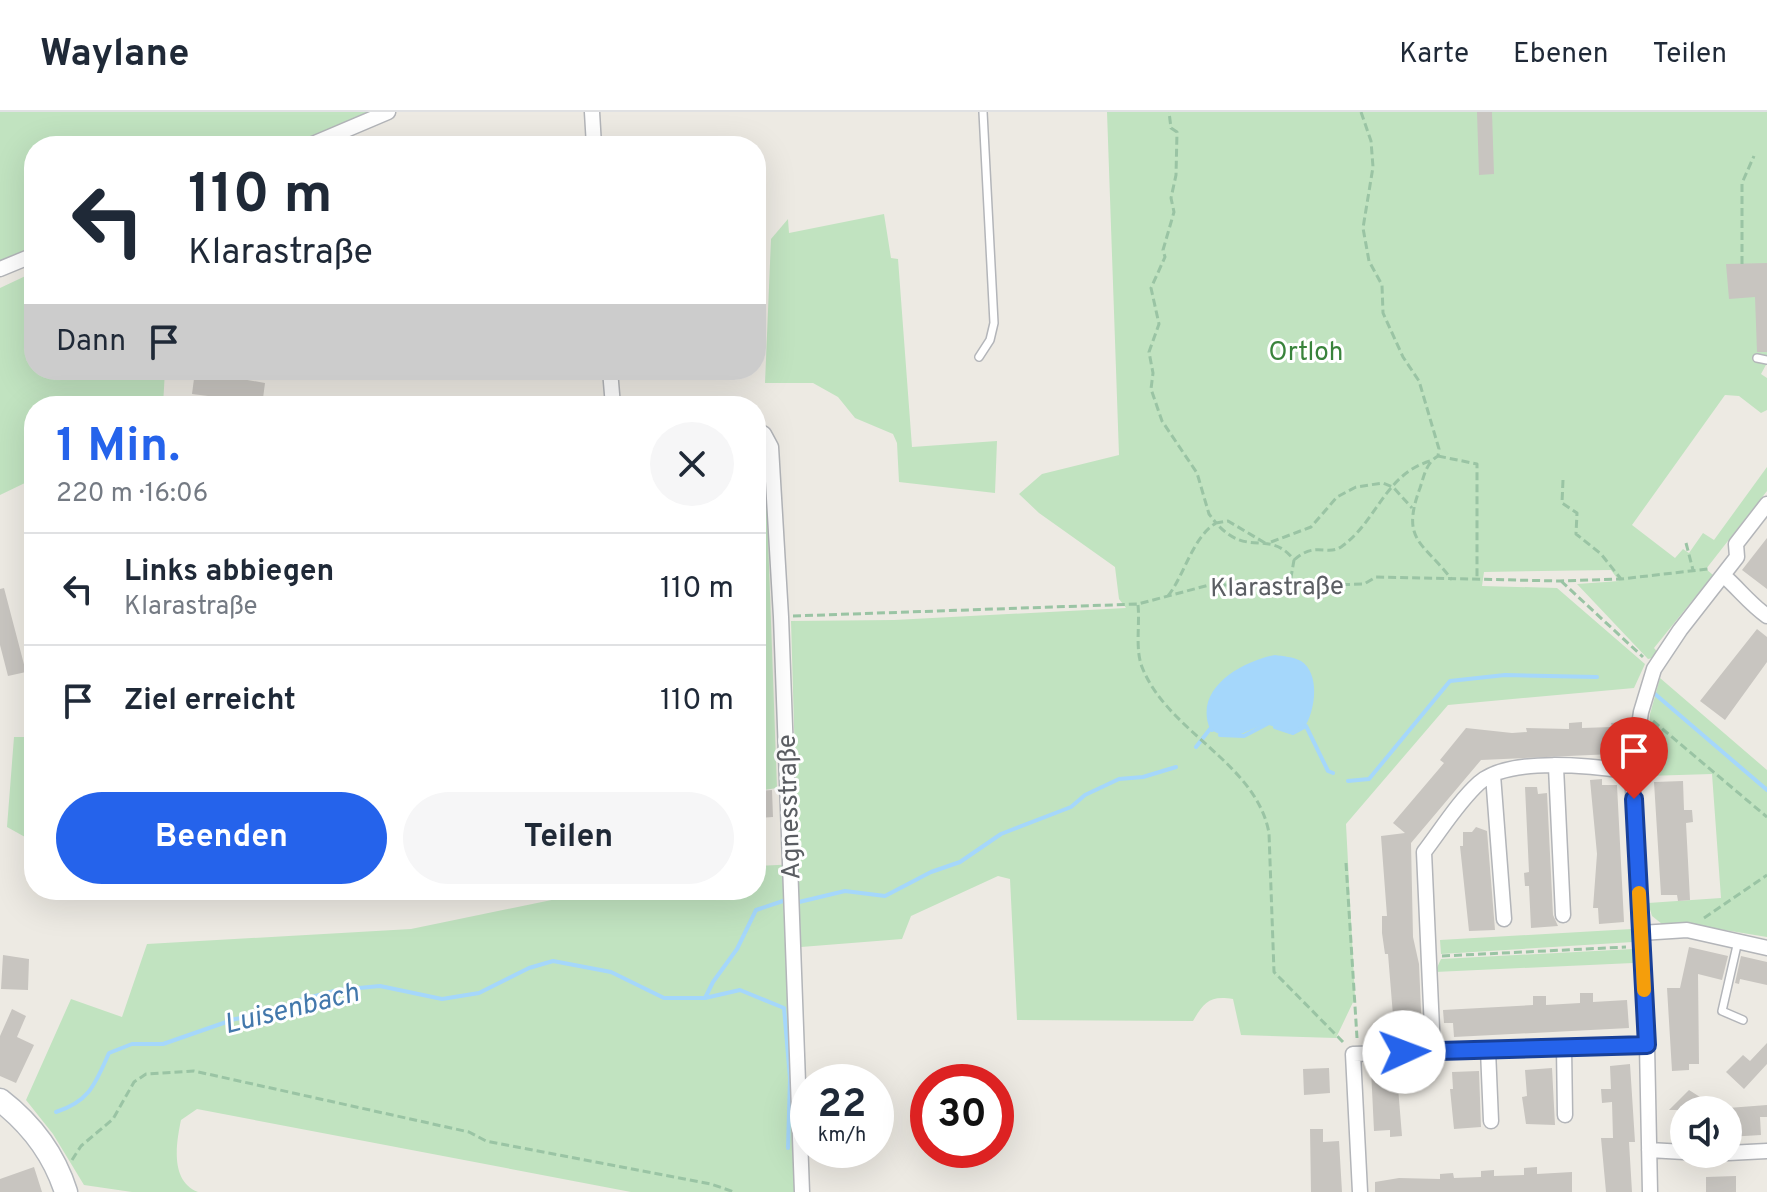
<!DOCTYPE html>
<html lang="de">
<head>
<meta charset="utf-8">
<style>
  :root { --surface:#fff; --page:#f6f6f7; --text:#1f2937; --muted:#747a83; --line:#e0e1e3; --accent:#2563eb }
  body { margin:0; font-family:Overpass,sans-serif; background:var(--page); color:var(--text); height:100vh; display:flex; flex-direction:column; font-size:30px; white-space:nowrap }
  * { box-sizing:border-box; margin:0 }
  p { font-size:26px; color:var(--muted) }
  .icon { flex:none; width:44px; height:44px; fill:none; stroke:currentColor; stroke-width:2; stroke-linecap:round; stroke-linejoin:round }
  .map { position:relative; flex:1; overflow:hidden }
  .drawer { position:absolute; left:24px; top:284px; width:742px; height:504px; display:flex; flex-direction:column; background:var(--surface); border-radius:32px; box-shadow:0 8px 32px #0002 }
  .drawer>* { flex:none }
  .top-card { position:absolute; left:24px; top:24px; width:742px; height:244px; border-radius:32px; box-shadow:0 8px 32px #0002; background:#fff; color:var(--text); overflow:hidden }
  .fabs { position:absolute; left:1670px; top:984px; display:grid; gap:16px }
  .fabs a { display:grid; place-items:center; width:72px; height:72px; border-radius:50%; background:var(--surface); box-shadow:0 8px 32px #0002; font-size:40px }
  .speed { position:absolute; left:790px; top:952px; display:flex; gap:16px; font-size:40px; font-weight:700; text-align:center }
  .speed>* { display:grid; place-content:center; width:104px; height:104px; border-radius:50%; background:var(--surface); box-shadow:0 8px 32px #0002; line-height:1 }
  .speed small { font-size:20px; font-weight:400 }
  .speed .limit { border:12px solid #d22; background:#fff; color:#111 }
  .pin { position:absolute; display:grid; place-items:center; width:68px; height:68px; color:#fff; margin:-82px -34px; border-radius:50% 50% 50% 0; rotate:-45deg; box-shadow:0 0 8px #0007 }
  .pin .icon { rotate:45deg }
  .me { position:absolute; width:88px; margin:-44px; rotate:88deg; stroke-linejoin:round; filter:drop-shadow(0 0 6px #0008) }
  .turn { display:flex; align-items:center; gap:28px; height:168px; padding:0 32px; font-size:36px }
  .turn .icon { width:104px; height:104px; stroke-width:2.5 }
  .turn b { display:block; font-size:56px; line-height:68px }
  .then { display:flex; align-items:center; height:76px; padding:0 32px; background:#0003; gap:16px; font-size:30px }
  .round { display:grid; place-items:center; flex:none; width:84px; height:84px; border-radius:42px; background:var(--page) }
  .head { display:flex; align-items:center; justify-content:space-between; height:136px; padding:0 32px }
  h1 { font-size:48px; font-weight:700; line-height:60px; color:var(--accent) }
  .primary-button { display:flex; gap:16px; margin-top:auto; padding:16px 32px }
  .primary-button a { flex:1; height:92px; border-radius:48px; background:var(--accent); color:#fff; font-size:32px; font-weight:700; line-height:92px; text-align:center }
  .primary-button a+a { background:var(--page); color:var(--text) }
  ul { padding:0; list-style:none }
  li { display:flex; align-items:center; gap:24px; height:112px; padding:0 32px; border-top:2px solid var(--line) }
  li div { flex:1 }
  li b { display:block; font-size:30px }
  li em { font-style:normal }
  header { display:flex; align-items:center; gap:48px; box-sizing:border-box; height:112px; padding:0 40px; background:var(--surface); border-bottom:2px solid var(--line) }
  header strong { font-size:38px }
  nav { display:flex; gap:44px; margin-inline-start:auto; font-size:28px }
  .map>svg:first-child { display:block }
  .green { fill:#c1e3c0 }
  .water { fill:#a5d7fb }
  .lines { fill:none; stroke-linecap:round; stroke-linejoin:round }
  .stream { stroke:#a5d7fb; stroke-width:4 }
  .building { fill:#c8c5c0 }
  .service-casing { stroke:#b3b5b9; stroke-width:10 }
  .minor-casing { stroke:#b3b5b9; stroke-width:17 }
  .secondary-casing { stroke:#b4b7bc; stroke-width:25 }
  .path { stroke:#9ac4a4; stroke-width:3; stroke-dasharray:8 4; stroke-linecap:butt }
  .service { stroke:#fff; stroke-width:7 }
  .minor { stroke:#fff; stroke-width:14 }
  .secondary { stroke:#fff; stroke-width:22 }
  .route-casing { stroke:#184099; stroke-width:20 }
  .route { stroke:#2563eb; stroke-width:14 }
  .slow { stroke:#f59e0b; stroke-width:14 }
  .labels { text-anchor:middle; stroke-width:6; stroke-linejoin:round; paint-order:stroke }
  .park-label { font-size:26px; fill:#39833b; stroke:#fff }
  .street-label { font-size:26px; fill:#5b5e63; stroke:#fff }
  .water-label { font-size:28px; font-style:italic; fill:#4378ac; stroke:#fff }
</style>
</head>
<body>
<header>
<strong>Waylane</strong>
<nav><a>Karte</a><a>Ebenen</a><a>Teilen</a></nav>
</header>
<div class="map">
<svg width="1767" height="1080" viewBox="0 0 1767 1080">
  <rect width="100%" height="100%" fill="#edeae3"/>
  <path class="green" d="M0,0H382L301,34H34V142L0,156Z
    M1107,0H1767V251L1761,262L1767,266V298L1761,301L1739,284L1725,283L1632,413L1675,446L1683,437L1689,441L1703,421L1714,428L1767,355V379L1706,457L1713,463L1654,536L1661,544L1648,547L1577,472L1619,469L1611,458L1484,460L1482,474L1557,476L1645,552L1634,576L1448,593L1346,712L1355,886L1336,926L1241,923L1233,887C1210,883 1204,890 1193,909L1017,908L1010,767L998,764L911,804L902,827L801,835L810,1080H631L197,997L181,1008C176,1032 170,1069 198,1080H132L84,1073L53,1022L26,988L71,887L122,905L147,832L411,817L600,778H756V754L798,752L791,509L894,508L1126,496L1119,487L1115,455L1039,401L1019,382L1042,362L1119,343Z
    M884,102L891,146L898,147L912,335L997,329L995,381L899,370L897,331L893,322L855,306L838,285L813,271H765L771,127L788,107L789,121Z
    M34,160V258H165L163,294H34V383L27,370L0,383V176Z
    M756,330L765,343L777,676L756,679Z
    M1660,566L1767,658V825L1688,812H1662L1652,804L1648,791L1721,786L1712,662L1646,664L1650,602Z
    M14,625H34V730L7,715Z
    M1632,817L1633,830L1441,842L1440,828Z
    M1633,837V851L1435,860L1441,847Z"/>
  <path class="water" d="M1275,543C1282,544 1294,545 1301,549C1321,562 1315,600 1304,616L1293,621L1266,612C1243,619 1233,632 1210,617C1193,576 1243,549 1275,543Z"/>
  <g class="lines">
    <path class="stream" d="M1655,582L1767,678
      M1275,615L1293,621L1306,614L1328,659L1333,661
      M1220,623L1244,624L1267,612
      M1196,635L1210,617L1212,618
      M1348,669L1369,667L1450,569L1505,563L1597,565
      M799,790L845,779L885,784L931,760L960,750L1001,722L1071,695L1085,683L1119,667L1143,665L1176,655
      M705,886L740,878L784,896L790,966L788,1036
      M56,1000C90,989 95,972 109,941L132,932H163L235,907L281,900L300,888L338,878L380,874L442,887L479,881L529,856L553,849L611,860L664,886H705L713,870L737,837L756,798L783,789"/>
  </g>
  <path class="building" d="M1477,0H1492L1494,62L1479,63Z
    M1767,151V240H1757L1755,185L1729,187L1726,152Z
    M195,259L265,271L262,294H215L216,285L192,282Z
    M1767,426V477L1742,458Z
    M4,476L26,560L8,564L0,533V477Z
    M1757,517L1767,525V550L1725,608L1700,589Z
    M1582,610V616L1612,615L1611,611L1624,610L1625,626L1612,627L1613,642L1481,648L1411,731L1413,825L1419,852L1422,921L1413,922V927L1395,928L1388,842H1385L1382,821V804H1387L1381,724L1405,721L1393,711L1444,651L1440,648L1466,616L1512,621L1527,620L1526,616L1569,617V611Z
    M1602,667V673H1617L1624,810L1599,812L1598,796H1593L1597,742L1590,668Z
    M1683,669L1684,698H1692L1693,710L1686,711L1690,788L1678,789L1677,783H1661L1654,670Z
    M1525,675H1537L1538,682L1547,681L1553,803L1558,814L1531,816L1529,774H1525L1524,761L1529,760Z
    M772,678L773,705L756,706V679Z
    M1476,715L1487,719L1495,818L1469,819L1460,734H1463V720H1472Z
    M1689,835L1728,844L1722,868L1698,862L1699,952H1689V958L1672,959L1667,876H1680Z
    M3,843L29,847L28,878L1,877Z
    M1741,844L1767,850V873L1740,867L1739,872L1735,871Z
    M1580,881H1593V890L1627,888L1629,916L1454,925L1453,911H1444L1443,898L1533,893V884H1546V893L1580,891Z
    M12,897L26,904L17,925L34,933L16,971L0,964V924Z
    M1767,931V952L1744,977L1726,960L1743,943L1750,949Z
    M1381,951H1396L1402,1024L1390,1025V1018L1374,1019L1371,957L1381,956Z
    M1630,952L1635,1030H1629L1632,1080H1606L1601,1026H1613L1612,990L1602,991L1601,977H1611L1610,954Z
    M1329,956L1330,981L1304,983L1303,957Z
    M1552,956L1555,1013L1526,1012L1522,985L1527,984L1525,958Z
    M1479,959L1481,1015L1454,1017L1450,977H1453L1452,960Z
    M1689,978L1700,985L1701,998H1669Z
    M1767,993V1005H1760L1761,1023L1728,1025V996Z
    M1310,1017H1323V1030L1339,1029L1342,1080H1311Z
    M34,1055L42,1080H0V1067Z
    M1537,1055V1062L1572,1060V1080H1375V1070L1399,1066L1440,1067V1062L1453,1061L1454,1066L1481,1065V1059L1494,1058V1064L1524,1063V1056Z
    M1736,1064V1080H1706V1065Z"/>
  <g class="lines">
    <defs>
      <path id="service" d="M979,245L990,228L994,211L983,0
        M1757,246L1767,248
        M1738,829L1722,899L1743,908"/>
      <path id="minor" d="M592,0L594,34
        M308,34L388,0
        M0,157L34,143
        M610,258L613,294
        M756,317L764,322L771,335L781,505L802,1080
        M1723,463C1739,477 1750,492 1767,504
        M1556,655L1563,803
        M1493,663L1504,807
        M1641,821L1687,818L1767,836
        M1564,935L1565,1003
        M1488,938L1491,1009
        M1433,939L1424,740C1441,718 1458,690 1479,671C1509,644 1594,654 1632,660
        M1649,1038L1684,1040
        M1728,1041L1767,1039
        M1360,1080L1353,942L1647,933
        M1650,1080L1647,933L1632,660L1641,600L1654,557L1680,518L1737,445L1736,432L1767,392"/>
      <path id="secondary" d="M0,988C31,1012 54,1042 66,1080"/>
    </defs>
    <use href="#service" class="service-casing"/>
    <use href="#minor" class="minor-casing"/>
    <use href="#secondary" class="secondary-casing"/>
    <path class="path" d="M1361,0L1371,29L1373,55L1363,116L1369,149L1382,173L1383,201L1403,245L1419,269L1439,337L1438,344C1426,351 1424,364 1420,376C1400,430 1424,430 1452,468
      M1742,152V71L1754,44
      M1438,344L1477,352V468
      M1563,368L1562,391L1577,401L1576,422L1601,442L1621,467
      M1271,430L1311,415L1337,385L1356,375L1383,371L1393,375L1412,396
      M1265,431L1228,409L1216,411C1248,447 1269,416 1294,448L1290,471
      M1686,431L1693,458
      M1294,448C1315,429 1327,444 1341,435C1377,410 1384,363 1430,349
      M1561,469L1643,545
      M1168,484C1185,462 1192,426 1216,411L1209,402L1197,361L1162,309L1151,277L1153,261L1149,240L1159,212L1151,176L1165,145L1163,138L1174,100L1171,86L1176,63L1177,20L1171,16L1169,0
      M1138,493C1140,512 1135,537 1142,555C1168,621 1256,650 1269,721L1274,860L1343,930
      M793,504L1138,492L1213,472L1256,475L1364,472L1376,465L1560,469L1621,467L1708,457
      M1653,609L1767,705
      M1346,751L1357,926
      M1704,806L1767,763
      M1442,844L1626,835
      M72,1048L81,1034L113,1007L134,970L146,962L194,959L469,1020L486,1029L711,1072L734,1080"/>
    <use href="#service" class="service"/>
    <use href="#minor" class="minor"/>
    <use href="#secondary" class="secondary"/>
  </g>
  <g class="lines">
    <defs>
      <path id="route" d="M1404,940L1647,933L1634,687"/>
    </defs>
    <use href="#route" class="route-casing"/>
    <use href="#route" class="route"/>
    <path class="slow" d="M1639,781L1644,878"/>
  </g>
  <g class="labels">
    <g class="park-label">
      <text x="1306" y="248">Ortloh</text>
    </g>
    <g class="street-label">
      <text transform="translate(1277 474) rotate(-1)" y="9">Klarastraße</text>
      <text transform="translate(788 695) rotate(-92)" y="9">Agnesstraße</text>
    </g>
    <g class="water-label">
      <text transform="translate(291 895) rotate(-14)" y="10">Luisenbach</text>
    </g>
  </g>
</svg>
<div class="fabs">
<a><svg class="icon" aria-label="sound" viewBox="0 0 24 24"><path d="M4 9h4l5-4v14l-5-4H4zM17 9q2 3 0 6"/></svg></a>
</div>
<div class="speed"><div>22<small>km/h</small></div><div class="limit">30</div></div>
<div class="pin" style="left:1634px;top:687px;background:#d93025"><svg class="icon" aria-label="arrive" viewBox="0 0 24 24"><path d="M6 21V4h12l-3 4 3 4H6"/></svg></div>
<svg class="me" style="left:1404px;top:940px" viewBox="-20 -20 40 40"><circle r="19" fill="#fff"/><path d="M0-13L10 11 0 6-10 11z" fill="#2563eb"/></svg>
<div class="top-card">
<div class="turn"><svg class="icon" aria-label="left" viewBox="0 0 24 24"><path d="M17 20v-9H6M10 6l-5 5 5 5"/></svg><div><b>110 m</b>Klarastraße</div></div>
<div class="then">Dann<svg class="icon" aria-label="arrive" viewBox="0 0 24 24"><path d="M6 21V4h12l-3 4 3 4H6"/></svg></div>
</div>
<section class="drawer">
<div class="head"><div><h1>1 Min.</h1><p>220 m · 16:06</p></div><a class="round"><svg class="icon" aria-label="close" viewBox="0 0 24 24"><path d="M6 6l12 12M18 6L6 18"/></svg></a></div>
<ul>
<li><svg class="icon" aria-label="left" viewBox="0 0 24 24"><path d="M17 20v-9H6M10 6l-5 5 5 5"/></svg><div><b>Links abbiegen</b><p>Klarastraße</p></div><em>110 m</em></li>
<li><svg class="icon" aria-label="arrive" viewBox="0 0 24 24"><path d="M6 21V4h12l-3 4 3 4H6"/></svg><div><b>Ziel erreicht</b></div><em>110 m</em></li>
</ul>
<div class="primary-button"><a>Beenden</a><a>Teilen</a></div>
</section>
</div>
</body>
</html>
